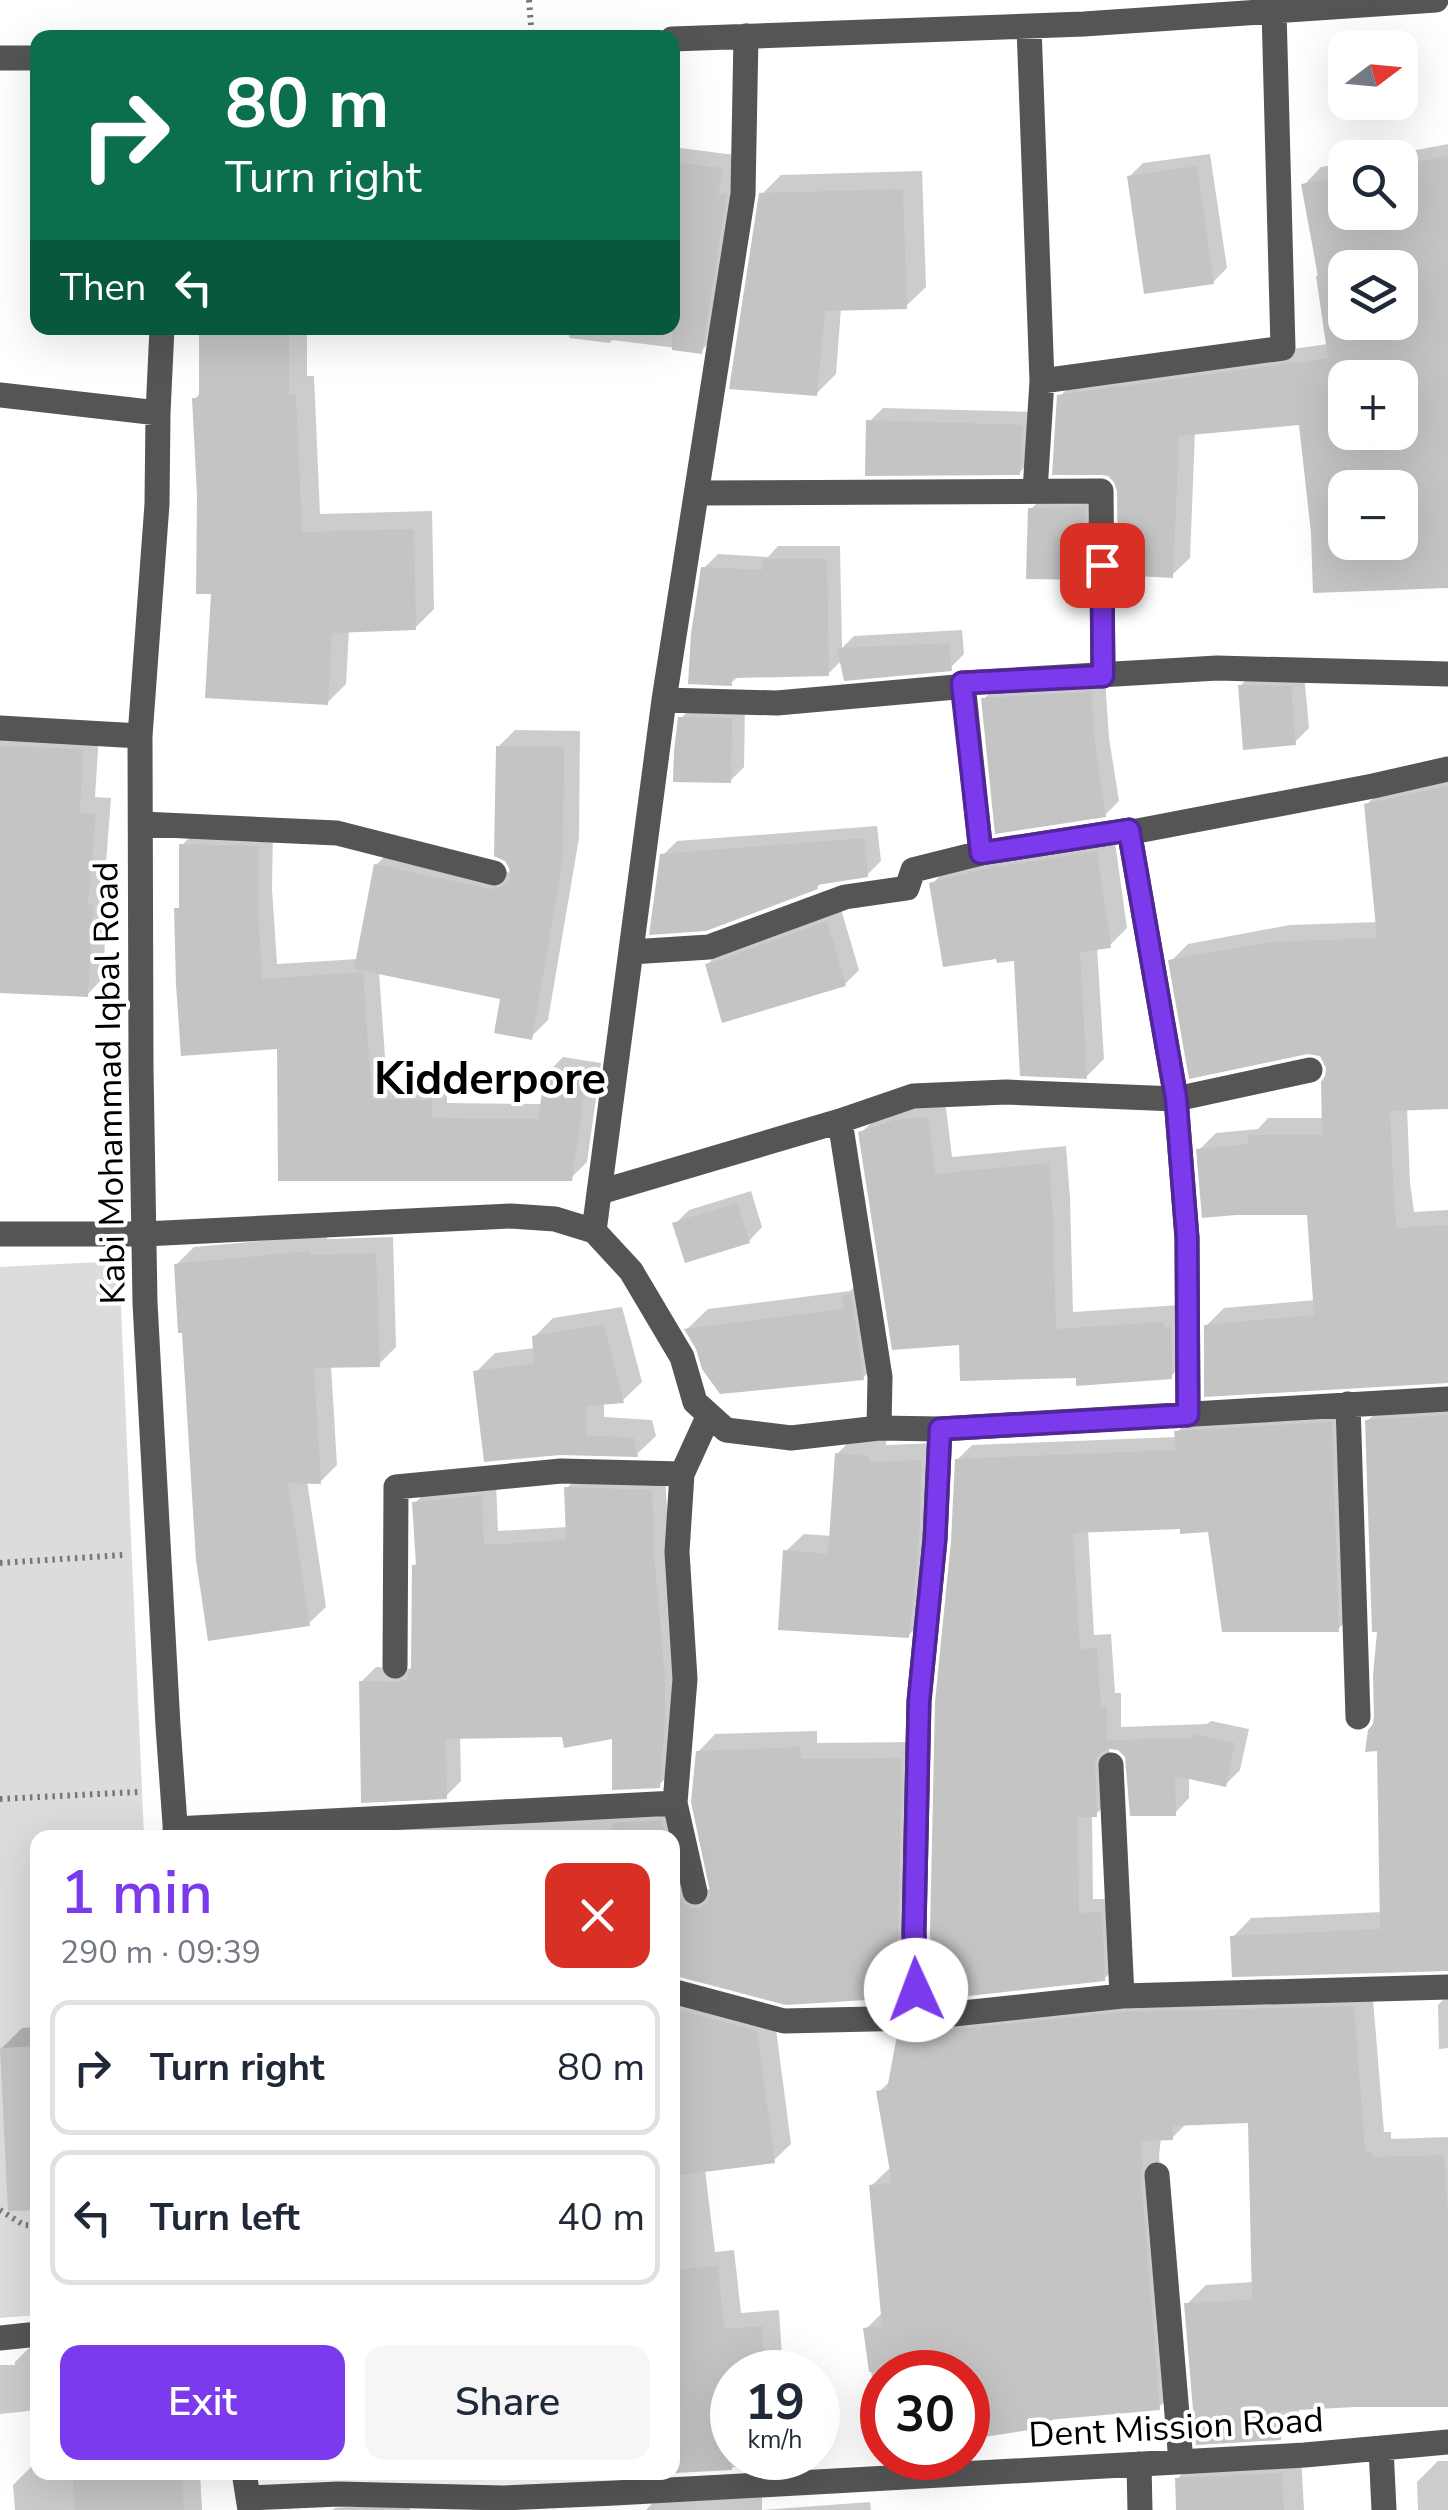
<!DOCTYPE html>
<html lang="en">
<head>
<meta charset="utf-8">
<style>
  :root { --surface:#fff; --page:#f6f6f7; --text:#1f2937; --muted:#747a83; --line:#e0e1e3; --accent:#7c3aed }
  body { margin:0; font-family:"Nunito Sans",sans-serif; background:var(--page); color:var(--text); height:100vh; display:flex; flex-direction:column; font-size:38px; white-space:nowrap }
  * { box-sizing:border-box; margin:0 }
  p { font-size:32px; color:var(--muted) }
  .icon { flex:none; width:55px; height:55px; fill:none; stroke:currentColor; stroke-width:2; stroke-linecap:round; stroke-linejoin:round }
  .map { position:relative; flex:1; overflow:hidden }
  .sheet { position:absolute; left:30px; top:1830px; width:650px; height:650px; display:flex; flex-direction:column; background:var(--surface); border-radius:20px; box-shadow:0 10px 40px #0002 }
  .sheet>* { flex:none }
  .top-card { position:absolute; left:30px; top:30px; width:650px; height:305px; border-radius:20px; box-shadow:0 10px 40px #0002; background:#0b6e4f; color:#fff; overflow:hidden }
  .needle { width:65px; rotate:74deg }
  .tools { position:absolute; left:1328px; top:30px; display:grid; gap:20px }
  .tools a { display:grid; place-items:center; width:90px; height:90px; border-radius:20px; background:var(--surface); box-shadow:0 10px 40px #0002; font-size:50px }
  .speed { position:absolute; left:710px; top:2350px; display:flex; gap:20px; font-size:50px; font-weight:700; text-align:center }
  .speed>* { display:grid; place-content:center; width:130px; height:130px; border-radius:50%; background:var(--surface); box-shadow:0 10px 40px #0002; line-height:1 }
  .speed small { font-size:25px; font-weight:400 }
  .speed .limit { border:15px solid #d22; background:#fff; color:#111 }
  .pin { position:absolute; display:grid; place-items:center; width:85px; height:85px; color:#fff; margin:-42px; border-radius:20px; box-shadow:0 5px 15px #0006 }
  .me { position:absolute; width:110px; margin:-55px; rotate:358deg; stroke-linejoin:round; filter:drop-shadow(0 0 8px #0008) }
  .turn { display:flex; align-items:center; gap:35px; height:210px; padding:0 30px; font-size:45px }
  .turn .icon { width:130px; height:130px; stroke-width:2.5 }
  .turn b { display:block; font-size:70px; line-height:85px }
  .then { display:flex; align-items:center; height:95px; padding:0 30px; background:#0003; gap:20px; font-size:38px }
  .round { display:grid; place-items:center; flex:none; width:105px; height:105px; border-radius:20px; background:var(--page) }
  .head { display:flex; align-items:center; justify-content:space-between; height:170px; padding:0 30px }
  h1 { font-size:60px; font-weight:600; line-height:75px; color:var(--accent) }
  .action { display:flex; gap:20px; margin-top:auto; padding:20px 30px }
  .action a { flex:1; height:115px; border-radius:20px; background:var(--accent); color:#fff; font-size:40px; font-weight:600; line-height:115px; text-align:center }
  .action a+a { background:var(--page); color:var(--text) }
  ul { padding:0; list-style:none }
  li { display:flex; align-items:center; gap:30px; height:135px; margin:0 20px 15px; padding:0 10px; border:5px solid var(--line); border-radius:20px }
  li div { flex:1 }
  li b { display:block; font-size:38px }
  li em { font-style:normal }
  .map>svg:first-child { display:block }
  .green { fill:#dcdcdc }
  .shadow { fill:#0003; fill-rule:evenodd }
  .building { fill:#c4c4c4; fill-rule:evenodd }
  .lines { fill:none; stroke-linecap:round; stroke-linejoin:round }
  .path { stroke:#777; stroke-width:6; stroke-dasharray:2.5 5; stroke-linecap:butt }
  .minor { stroke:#555; stroke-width:25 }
  .route-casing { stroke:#51269a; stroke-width:25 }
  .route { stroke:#7c3aed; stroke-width:18 }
  .labels { text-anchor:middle; stroke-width:8; stroke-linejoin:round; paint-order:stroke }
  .street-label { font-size:35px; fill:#000; stroke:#fff }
  .district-label { font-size:45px; font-weight:bold; fill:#000; stroke:#fff }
</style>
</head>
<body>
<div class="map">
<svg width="1448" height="2510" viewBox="0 0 1448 2510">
  <rect width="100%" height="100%" fill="#fff"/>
  <path class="green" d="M119,1261L144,1837L38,1838L37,2315L0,2318V1267Z"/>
  <path class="shadow" d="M1448,144V585L1313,533L1301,422L1195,432L1190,558L1172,575L1060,396L1077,379L1328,344L1304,185L1321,167L1345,163V212H1400V158H1374ZM1345,268H1400V322H1345ZM1345,378H1400V432H1345ZM1345,488H1400V542H1345Z
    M672,147L735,155L715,337L701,351L612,340L610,343L569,338L570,328H672Z
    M1210,154L1227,268L1213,282L1129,177L1143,163Z
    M922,171L926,287L906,306L841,308L836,374L816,394L762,194L781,175Z
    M201,328H307V376H314L320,514L432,511L434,609L415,628L349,630L346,684L327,703L213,592L200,496L194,399L201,393Z
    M883,408L1036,412L1033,459L1019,473L869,422Z
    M1098,494L1099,564L1085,577L1031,509L1045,495Z
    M778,546H840L842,648L854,636L962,630L964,654L950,668L842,660L828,674L739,676L731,683L704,568L718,554L768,557Z
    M1254,672L1304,673L1309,728L1295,742L1240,686Z
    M1105,679L1109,738L1119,801L1105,815L984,699L997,685Z
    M695,704L745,705L744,767L730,781L681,718Z
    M0,730L99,734L95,797L111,798L104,889H108L103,978L87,995L0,990Z
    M515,730L580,731L579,838L548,1020L531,1037L502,997L379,972L387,1085H447V1103L543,1104L547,1073L563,1057L601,1063L587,1162L571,1178L280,1179L279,1046L177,909L181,905L182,845L198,829L273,831L272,889L277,964L358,959L376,865L393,848L512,873L498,747Z
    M1448,773V1107L1407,1108L1410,1183L1414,1212L1448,1210V1369L1206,1326L1224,1308L1316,1300L1310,1212L1199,1150L1216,1133L1258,1129L1268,1118H1324L1329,1067L1321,1053L1171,961L1188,944L1290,925L1378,922L1366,805L1384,788Z
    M877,826L881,861L867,875L823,881L817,887L662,856L677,841Z
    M1114,835L1127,928L1110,945L1097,947L1104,1059L1086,1077L1016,958L932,884L949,866Z
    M841,909L859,970L845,984L708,964L721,950Z
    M945,1100L952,1157L1066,1146L1070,1198L1073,1312L1181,1305L1189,1359L1170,1377L1078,1376L962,1342L861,1133L879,1115Z
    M751,1191L762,1227L749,1241L675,1224L689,1210Z
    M327,1235V1239L393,1237L396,1347L379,1364L331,1366L337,1465L320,1482L307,1481L326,1607L308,1624L177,1264L194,1247Z
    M866,1276L883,1357L863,1378L687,1329L708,1309L850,1291Z
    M622,1307L642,1382L623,1400L604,1402V1417L652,1420L656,1436L637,1454L560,1452L476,1372L495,1353L535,1348L534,1337L553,1318Z
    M1448,1398V1968L1233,1937L1251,1918L1383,1912L1379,1749L1375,1725L1380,1629L1367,1421L1386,1403Z
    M1346,1408L1353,1615L1338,1629L1210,1530L1182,1526L1088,1530L1094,1635L1111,1634L1115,1693H1121V1727L1207,1724L1211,1721L1249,1729L1240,1770L1225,1785L1189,1777V1798L1175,1813L1128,1756L1119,1748L1109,1746L1111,1799L1096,1814H1092L1093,1899H1116L1119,1964L1104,1979L934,1997L957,1460L972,1445L1177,1437V1432L1192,1418Z
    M855,1436L886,1439V1445L939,1443L926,1617L908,1636L785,1552L804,1534L832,1536L837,1454Z
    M581,1474L665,1476L679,1704L674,1770L659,1785L614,1736L565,1734L460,1736L461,1781L446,1796L361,1682L376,1667L414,1669V1566L418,1562L415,1503L430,1488L496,1482L498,1531L568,1527L567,1488Z
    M817,1731V1743L918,1742L916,1978L898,1996L673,1972L677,1984L774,2014L791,2144L773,2161L705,2170L715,2252L734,2250L741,2313L779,2310L783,2372H732V2458H749L739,2467L677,2471L672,2409V1838L364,1837L382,1819L679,1804L701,1887L714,1891L698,1752L715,1734Z
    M1372,1987L1384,2132H1391V2139L1448,2137V2404L1299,2408V2418L1280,2438L1187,2304L1206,2285L1254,2282L1251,2120L1187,2123L1172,2138H1161L1159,2155L1179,2388L1159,2407L1056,2416L1048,2424L968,2434V2372H882V2445H880L866,2329L883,2312L871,2186L892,2166L879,2092L892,2079L899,2036L919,2016Z
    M1448,1995V2048L1439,2049L1438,2005Z
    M38,2027V2192L1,2049L22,2028Z
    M29,2348H38V2410L0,2414V2365H15V2362Z
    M1301,2454L1304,2510H1178L1177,2479L1197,2459Z
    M1438,2461H1448V2510H1418L1417,2482Z
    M38,2466V2472H200L202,2510H15L13,2485L31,2467Z
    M762,2481V2510L870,2502L871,2510H646L668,2487Z
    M409,2502L410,2510H333L335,2508Z"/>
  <path class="building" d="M1448,156V588L1313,593L1311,533L1299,425L1179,436L1173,578L1118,575L1117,491L1114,482L1108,476L1101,475H1052L1057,395L1328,358L1316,276H1318L1301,184L1345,176V212H1400V165ZM1345,268H1400V322H1345ZM1345,378H1400V432H1345ZM1345,488H1400V542H1345Z
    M672,162L722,168L719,194H727L702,354L672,350Z
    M1197,166L1214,284L1144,294L1127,176Z
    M903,189L907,309L825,311L817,396L729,389L759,193Z
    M199,328H289V394H296L302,532L414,529L416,630L332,633L328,705L205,698L211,594H196L197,496L192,398H199Z
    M866,420L1023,425L1020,475L865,476Z
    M1085,507L1086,580L1026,579L1028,508Z
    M762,559H827L829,676L732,678V686L688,684L691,634L701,567L762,570Z
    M949,643L952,671L844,681L837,648Z
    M1238,685L1291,686L1296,745L1243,750Z
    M1091,692L1096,753L1106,817L995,834L981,698Z
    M678,717L732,718L731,783L673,782L674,751Z
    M0,746L83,749L80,813L96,814L88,904L93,905L88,997L0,993Z
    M496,746L564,747L563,857L532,1040L494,1033L500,999L354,969L374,864L490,889L499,888L506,884L510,876L509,868L505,861L494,856Z
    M1448,786V1109L1390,1111L1394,1202L1397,1228L1448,1225V1383L1204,1397V1325L1314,1315L1307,1215H1236L1202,1218L1196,1149L1248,1144V1135H1322L1321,1082L1325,1076L1326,1068L1320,1056L1308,1054L1189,1079L1168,960L1271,942L1377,938L1364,804Z
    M864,838L868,877L817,885L818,889L706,931L649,935L660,854Z
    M179,844L258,846V906L262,979L363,972L372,1100H432V1118L538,1119L545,1072L586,1079L572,1181H278L277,1049L181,1056L176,985L174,908H179Z
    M1097,851L1111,948L1080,952L1087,1079L1020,1076L1014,961L997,963L996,959L943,967L929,883L984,869Z
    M827,921L846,986L722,1023L705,964L715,962Z
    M928,1117L935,1174L1049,1163L1053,1218L1056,1329L1163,1322L1164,1328L1171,1327L1172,1379L1076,1386V1378L960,1381L959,1345L892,1350L858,1132L894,1120Z
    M737,1203L750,1243L685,1263L672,1223Z
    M310,1251L311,1255L376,1253L380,1367L314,1368L321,1484L288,1483L310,1626L208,1641L196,1560L182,1333H178L174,1264Z
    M851,1294L864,1380L720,1394L702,1369L696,1349L684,1329L844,1309L842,1296Z
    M604,1324L624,1403L586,1406V1435L634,1438L638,1457L560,1455L484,1462L473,1371L534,1364L532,1336Z
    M1448,1415V1971L1232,1977L1230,1936L1380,1929L1377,1751L1365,1752L1368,1730L1373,1724L1374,1716L1373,1675L1377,1632H1372L1365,1420Z
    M1332,1422L1339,1632H1222L1208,1532L1180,1534V1529L1073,1533L1080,1649L1097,1648L1101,1707H1107V1740L1193,1738L1194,1734L1235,1743L1226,1787L1175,1776L1176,1816H1130L1125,1757L1118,1750L1109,1749L1101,1752L1096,1758L1095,1766L1097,1817H1078V1835L1079,1913L1102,1912L1105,1981L932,2000L930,1932L935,1702L951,1541L955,1459L1176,1450L1174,1431Z
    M835,1453L869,1456V1462L922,1460L919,1538L909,1638L778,1630L783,1550L828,1554Z
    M564,1487L652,1490L654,1554L665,1678V1720L660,1788L612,1790V1739L564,1748L562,1737L446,1739L447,1799L361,1803L359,1681L396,1682L407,1680L411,1667L412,1565H416L412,1502L482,1495L484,1545L566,1540Z
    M800,1747L801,1759L902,1758L898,1932L899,1998L786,2005L672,1975V1866L679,1896L684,1904L691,1908H699L707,1903L711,1896L691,1802L696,1751Z
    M662,1820L666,1838H612V1823Z
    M1354,2006L1365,2151H1372V2157L1444,2155L1448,2216V2407H1355L1280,2411L1281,2440L1196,2445L1184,2303L1252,2300L1248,2123L1173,2126V2140L1141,2141L1143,2167L1141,2176L1160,2410L1048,2420L1049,2427L971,2439L968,2417V2372H869L863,2328L882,2326L869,2185L892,2183L876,2091L887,2089L897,2035L1123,2012Z
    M672,2008L757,2031L775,2163L672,2176Z
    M38,2046V2210L8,2211L0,2048Z
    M718,2266L724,2329L762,2326L766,2372H732V2470L675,2473L672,2443V2270Z
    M1282,2473L1284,2510H1176L1175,2478Z
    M182,2474L184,2510H74L73,2480Z"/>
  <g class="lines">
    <path class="path" d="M529,0L532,38
      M0,1563L123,1555
      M0,1799L139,1792
      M0,2210L24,2225L38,2226"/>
    <path class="minor" d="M1029,27L1042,381L1035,491
      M672,39L1084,24L1436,0
      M0,58H38
      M162,328L158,413L157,504L140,736L141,1068L145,1303L168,1726L176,1838
      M1042,381L1283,348L1274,10
      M0,395L158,413
      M697,493L1101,491L1103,676
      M963,683L981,853
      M664,700L777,703L956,687L963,683L1217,668L1448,674
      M0,728L140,736
      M142,824L337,833L494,873
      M631,952L709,947L845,897L907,888L913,870L981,853L1129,830
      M840,1121L880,1377L879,1428
      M600,1192L840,1121L913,1096L1006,1092L1176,1099L1310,1070
      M594,1231L664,700L743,194L746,36
      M0,1234H144L511,1216L555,1219L594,1231L631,1271L682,1357L695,1402L726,1430L791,1438L879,1428L940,1429L1448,1399
      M1348,1404L1358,1717
      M1188,1415L1187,1238L1176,1099L1129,830L1132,832L1373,786L1448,769
      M395,1666L396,1487L561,1471L682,1474
      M1111,1765L1122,1996
      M175,1829L675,1803
      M695,1892L675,1803L685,1679L677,1552L682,1474L709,1415
      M672,1991L784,2021L916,2018L1122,1996L1448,1987
      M916,2018L914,1932L919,1701L935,1539L940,1429
      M1157,2175L1181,2462
      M0,2338L38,2334
      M1381,2448L1384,2510
      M1139,2464L1140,2510
      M244,2472L250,2510
      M248,2498L339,2494L503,2498L615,2493L1305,2455L1448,2442"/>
  </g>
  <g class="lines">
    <defs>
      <path id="route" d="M916,1990L914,1932L919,1701L935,1540L940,1429L1188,1415L1187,1238L1176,1098L1129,830L981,853L962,683L1103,676L1102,565"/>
    </defs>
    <use href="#route" class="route-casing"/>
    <use href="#route" class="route"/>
  </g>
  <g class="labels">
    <g class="street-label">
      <text transform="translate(109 1083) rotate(-91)" y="12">Kabi Mohammad Iqbal Road</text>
      <text transform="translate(1176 2427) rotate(-3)" y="12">Dent Mission Road</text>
    </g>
    <g class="district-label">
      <text x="490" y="1094">Kidderpore</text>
    </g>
  </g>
</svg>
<div class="tools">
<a><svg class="needle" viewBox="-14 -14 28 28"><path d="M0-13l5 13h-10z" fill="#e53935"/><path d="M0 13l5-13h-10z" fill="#747a83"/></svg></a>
<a><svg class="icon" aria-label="search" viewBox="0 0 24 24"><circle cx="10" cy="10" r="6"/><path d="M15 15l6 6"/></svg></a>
<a><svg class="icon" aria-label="layers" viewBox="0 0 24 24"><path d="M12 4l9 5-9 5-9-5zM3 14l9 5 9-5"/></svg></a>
<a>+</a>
<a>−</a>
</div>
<div class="speed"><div>19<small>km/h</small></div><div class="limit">30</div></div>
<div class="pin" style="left:1102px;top:565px;background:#d93025"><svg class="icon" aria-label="arrive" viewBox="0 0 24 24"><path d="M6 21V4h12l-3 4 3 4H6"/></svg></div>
<svg class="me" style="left:916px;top:1990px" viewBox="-20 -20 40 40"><circle r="19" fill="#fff"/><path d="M0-13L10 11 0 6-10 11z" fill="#7c3aed"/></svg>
<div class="top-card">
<div class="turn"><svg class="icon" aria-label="right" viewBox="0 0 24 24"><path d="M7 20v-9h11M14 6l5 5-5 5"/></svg><div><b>80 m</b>Turn right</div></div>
<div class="then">Then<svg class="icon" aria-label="left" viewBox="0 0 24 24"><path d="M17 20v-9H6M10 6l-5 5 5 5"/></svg></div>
</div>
<section class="sheet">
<div class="head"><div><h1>1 min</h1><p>290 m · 09:39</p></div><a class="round" style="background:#d93025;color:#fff"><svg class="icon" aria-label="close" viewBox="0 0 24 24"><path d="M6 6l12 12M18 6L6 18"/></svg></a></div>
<ul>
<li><svg class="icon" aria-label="right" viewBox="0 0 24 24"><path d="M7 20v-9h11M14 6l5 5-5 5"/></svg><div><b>Turn right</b></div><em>80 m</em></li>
<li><svg class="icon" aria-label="left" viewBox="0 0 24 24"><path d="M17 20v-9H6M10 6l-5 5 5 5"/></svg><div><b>Turn left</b></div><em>40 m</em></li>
</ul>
<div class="action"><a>Exit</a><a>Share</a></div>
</section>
</div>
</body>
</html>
